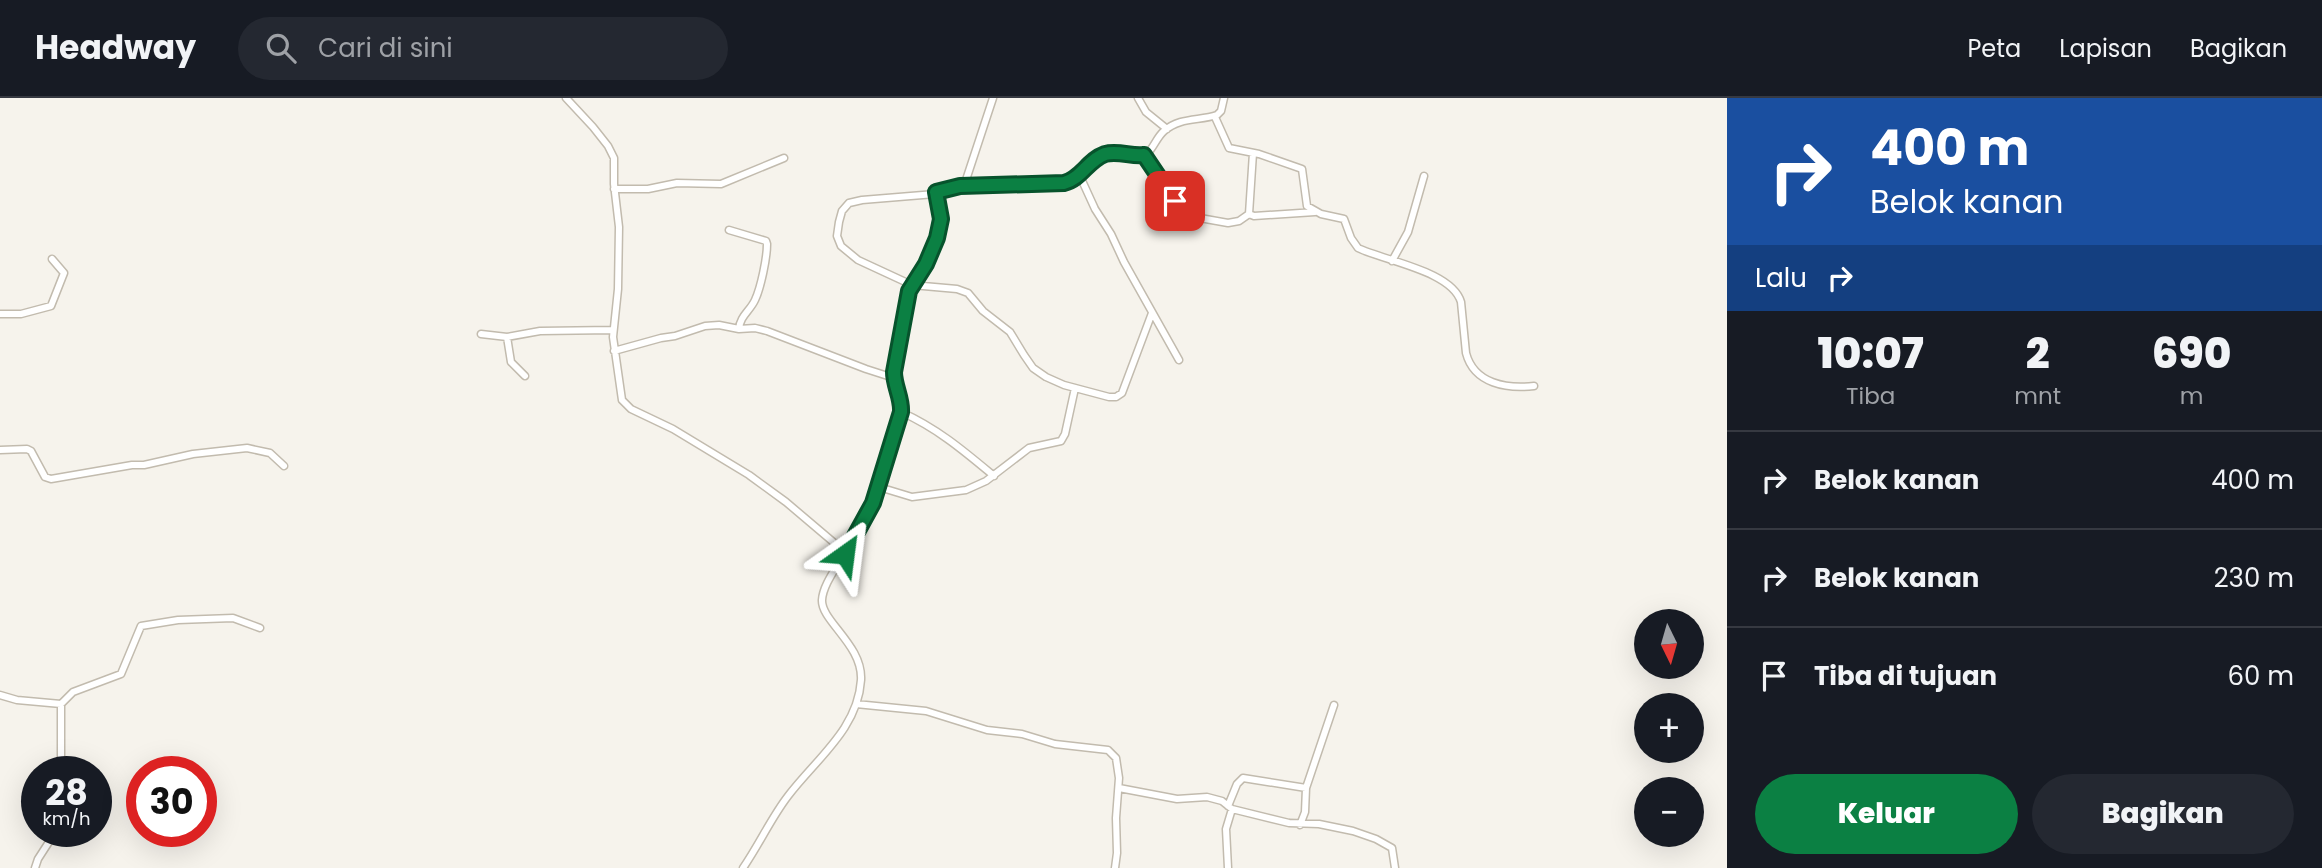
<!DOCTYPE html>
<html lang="id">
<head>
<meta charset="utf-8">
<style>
  :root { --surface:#171b24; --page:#242831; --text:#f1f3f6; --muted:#9ea1a6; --line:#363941; --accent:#0b8043 }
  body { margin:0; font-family:Poppins,sans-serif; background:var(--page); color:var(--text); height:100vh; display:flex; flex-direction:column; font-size:26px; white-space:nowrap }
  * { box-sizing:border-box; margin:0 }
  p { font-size:23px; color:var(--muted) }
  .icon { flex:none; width:38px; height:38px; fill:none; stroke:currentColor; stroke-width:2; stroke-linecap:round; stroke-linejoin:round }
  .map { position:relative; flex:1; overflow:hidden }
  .details { display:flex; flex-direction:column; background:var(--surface); width:595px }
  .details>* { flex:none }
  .guide { background:#1a4fa0; color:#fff; overflow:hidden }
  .needle { width:46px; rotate:175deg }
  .fabs { position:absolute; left:1634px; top:511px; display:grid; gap:14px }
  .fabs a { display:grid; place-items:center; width:70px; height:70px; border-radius:50%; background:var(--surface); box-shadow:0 7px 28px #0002; font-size:35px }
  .speed { position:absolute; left:21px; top:658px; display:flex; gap:14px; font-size:35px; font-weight:700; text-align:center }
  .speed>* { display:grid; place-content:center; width:91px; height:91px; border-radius:50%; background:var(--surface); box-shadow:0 7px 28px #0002; line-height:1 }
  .speed small { font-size:18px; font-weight:400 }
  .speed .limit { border:10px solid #d22; background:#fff; color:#111 }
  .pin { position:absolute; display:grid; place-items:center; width:60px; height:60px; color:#fff; margin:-30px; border-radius:14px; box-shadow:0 4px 10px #0006 }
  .me { position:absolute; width:77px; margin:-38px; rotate:31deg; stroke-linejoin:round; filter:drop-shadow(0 0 5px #0008) }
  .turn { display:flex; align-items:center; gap:24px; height:147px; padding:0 28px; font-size:32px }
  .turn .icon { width:91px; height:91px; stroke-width:2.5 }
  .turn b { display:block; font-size:49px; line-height:60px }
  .then { display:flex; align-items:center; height:66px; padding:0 28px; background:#0003; gap:14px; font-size:26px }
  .eta { display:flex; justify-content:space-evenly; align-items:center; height:119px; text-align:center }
  .eta b { font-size:42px; font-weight:800; line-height:49px }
  .action { display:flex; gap:14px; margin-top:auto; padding:14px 28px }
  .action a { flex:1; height:80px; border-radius:42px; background:var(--accent); color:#fff; font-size:28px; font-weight:800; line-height:80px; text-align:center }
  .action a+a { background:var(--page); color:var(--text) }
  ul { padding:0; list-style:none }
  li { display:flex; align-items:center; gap:21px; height:98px; padding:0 28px; border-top:2px solid var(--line) }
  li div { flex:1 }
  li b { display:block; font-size:26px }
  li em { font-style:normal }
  header { display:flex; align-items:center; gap:42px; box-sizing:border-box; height:98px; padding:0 35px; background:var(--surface); border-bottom:2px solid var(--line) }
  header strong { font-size:33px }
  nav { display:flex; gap:38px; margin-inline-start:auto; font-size:24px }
  .search { width:490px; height:63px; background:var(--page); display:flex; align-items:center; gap:18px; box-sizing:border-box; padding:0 24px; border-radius:38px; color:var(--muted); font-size:26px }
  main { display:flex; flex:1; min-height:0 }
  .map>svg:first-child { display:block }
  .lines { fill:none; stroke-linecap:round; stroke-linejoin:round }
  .street-casing { stroke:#c2bbae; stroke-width:9 }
  .street { stroke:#fff; stroke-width:6 }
  .route-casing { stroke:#07532c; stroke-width:18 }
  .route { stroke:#0b8043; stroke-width:12 }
</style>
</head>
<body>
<header>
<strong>Headway</strong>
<div class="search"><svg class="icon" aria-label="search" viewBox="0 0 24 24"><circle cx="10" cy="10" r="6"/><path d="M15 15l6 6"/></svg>Cari di sini</div>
<nav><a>Peta</a><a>Lapisan</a><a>Bagikan</a></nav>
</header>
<main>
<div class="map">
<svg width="1727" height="770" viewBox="0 0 1727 770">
  <rect width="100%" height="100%" fill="#f6f3ec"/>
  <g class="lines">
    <defs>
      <path id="street" d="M566,0L593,29L608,48L614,60V86L619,129L618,191L613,239L622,302L631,311L673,331L749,377L786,404L845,454C838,468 823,486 822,502C821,523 863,547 861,582C858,631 816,661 788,698C771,720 759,747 743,770
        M1138,0L1146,14L1167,31
        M1215,19L1229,50L1259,56L1302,71L1307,108L1321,116L1344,121L1351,140L1358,150C1385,163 1452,173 1461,204L1466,255C1474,286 1507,291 1534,288
        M1253,55L1249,116L1254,118L1315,114
        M1145,57L1182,114L1200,120L1228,125L1239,123L1249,116
        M1079,76L1095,111L1111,136L1124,164L1179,262
        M964,88L1064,85L1073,82L1094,62L1106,56L1136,58L1147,56C1154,49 1157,39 1164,33C1180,19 1199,23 1217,17L1221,13L1224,0
        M614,91H648L677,85L721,86L784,60
        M935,96L862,102L849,105L842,113L839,124L837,138L841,148L858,162L912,187L957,191L968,195L983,213L1010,234L1024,257L1033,270L1046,279L1064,287L1109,299H1116L1122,295L1152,215
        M1392,163L1408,134L1424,78
        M0,216H21L51,208L64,175L52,161
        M739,231L755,230L767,233L866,271L894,280
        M481,236L507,239L540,233L613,232
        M507,239L511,264L525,278
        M614,253L661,240L675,238L705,228L719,227L739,231C740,218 750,213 755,202C761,189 767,160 767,146L766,143L729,132
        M901,314C937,330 964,353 994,378
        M0,352L27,351L31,353L45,379L51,381L132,367H144L193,356L247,350L270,355L284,368
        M879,389L912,399L966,392L986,383L1029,350L1061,343L1065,336L1075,290
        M845,454L873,405L901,314C903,301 894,288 894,274L906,203L937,140L941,121L935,96L939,92L964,88L993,0
        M0,597L17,602L61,606L73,594L121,576L141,528L178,522L233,520L260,530
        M856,606L926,613L987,632L1022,636L1055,646L1108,652L1116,660L1119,680L1116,720L1117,755L1115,770
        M61,674V606
        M1119,690L1177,701L1207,699L1222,703L1232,711L1289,725L1319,726L1353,733L1376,741L1392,750L1395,770
        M1228,708L1237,686L1243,680L1306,690
        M1300,727L1305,714L1306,690L1334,607
        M35,770L38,761L56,733
        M1228,770L1226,731L1232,711"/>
    </defs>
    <use href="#street" class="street-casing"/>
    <use href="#street" class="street"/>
  </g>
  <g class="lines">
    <defs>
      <path id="route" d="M845,456L873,405L901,314C902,300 894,288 894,274L909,193L926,166L937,140L941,121L936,94L960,88L1064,85C1081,81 1088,62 1105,56C1118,52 1132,59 1144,57L1175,103"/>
    </defs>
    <use href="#route" class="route-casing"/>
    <use href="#route" class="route"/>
  </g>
</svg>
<div class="fabs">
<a><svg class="needle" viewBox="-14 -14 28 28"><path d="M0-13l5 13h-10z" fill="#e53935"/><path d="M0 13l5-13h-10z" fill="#9ea1a6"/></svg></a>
<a>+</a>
<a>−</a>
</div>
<div class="speed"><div>28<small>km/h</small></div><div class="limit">30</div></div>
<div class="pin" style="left:1175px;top:103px;background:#d93025"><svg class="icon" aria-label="arrive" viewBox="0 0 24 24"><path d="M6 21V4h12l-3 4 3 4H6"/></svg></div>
<svg class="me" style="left:845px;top:456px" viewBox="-20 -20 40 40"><path d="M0-17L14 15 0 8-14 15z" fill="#0b8043" stroke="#fff" stroke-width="4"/></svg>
</div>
<section class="details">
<div class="guide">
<div class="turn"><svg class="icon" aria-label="right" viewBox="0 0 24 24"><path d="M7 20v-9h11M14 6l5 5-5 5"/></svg><div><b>400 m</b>Belok kanan</div></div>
<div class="then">Lalu<svg class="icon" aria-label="right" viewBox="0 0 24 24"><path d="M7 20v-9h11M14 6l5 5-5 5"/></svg></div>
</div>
<div class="eta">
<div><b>10:07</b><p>Tiba</p></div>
<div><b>2</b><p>mnt</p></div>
<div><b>690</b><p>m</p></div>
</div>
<ul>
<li><svg class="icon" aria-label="right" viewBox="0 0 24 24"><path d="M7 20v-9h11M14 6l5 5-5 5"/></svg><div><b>Belok kanan</b></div><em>400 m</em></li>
<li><svg class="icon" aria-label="right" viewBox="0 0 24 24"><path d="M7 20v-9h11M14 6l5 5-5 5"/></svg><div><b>Belok kanan</b></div><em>230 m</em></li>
<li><svg class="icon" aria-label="arrive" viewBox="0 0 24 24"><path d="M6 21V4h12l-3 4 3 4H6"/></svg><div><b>Tiba di tujuan</b></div><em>60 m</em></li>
</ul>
<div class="action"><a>Keluar</a><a>Bagikan</a></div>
</section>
</main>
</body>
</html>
